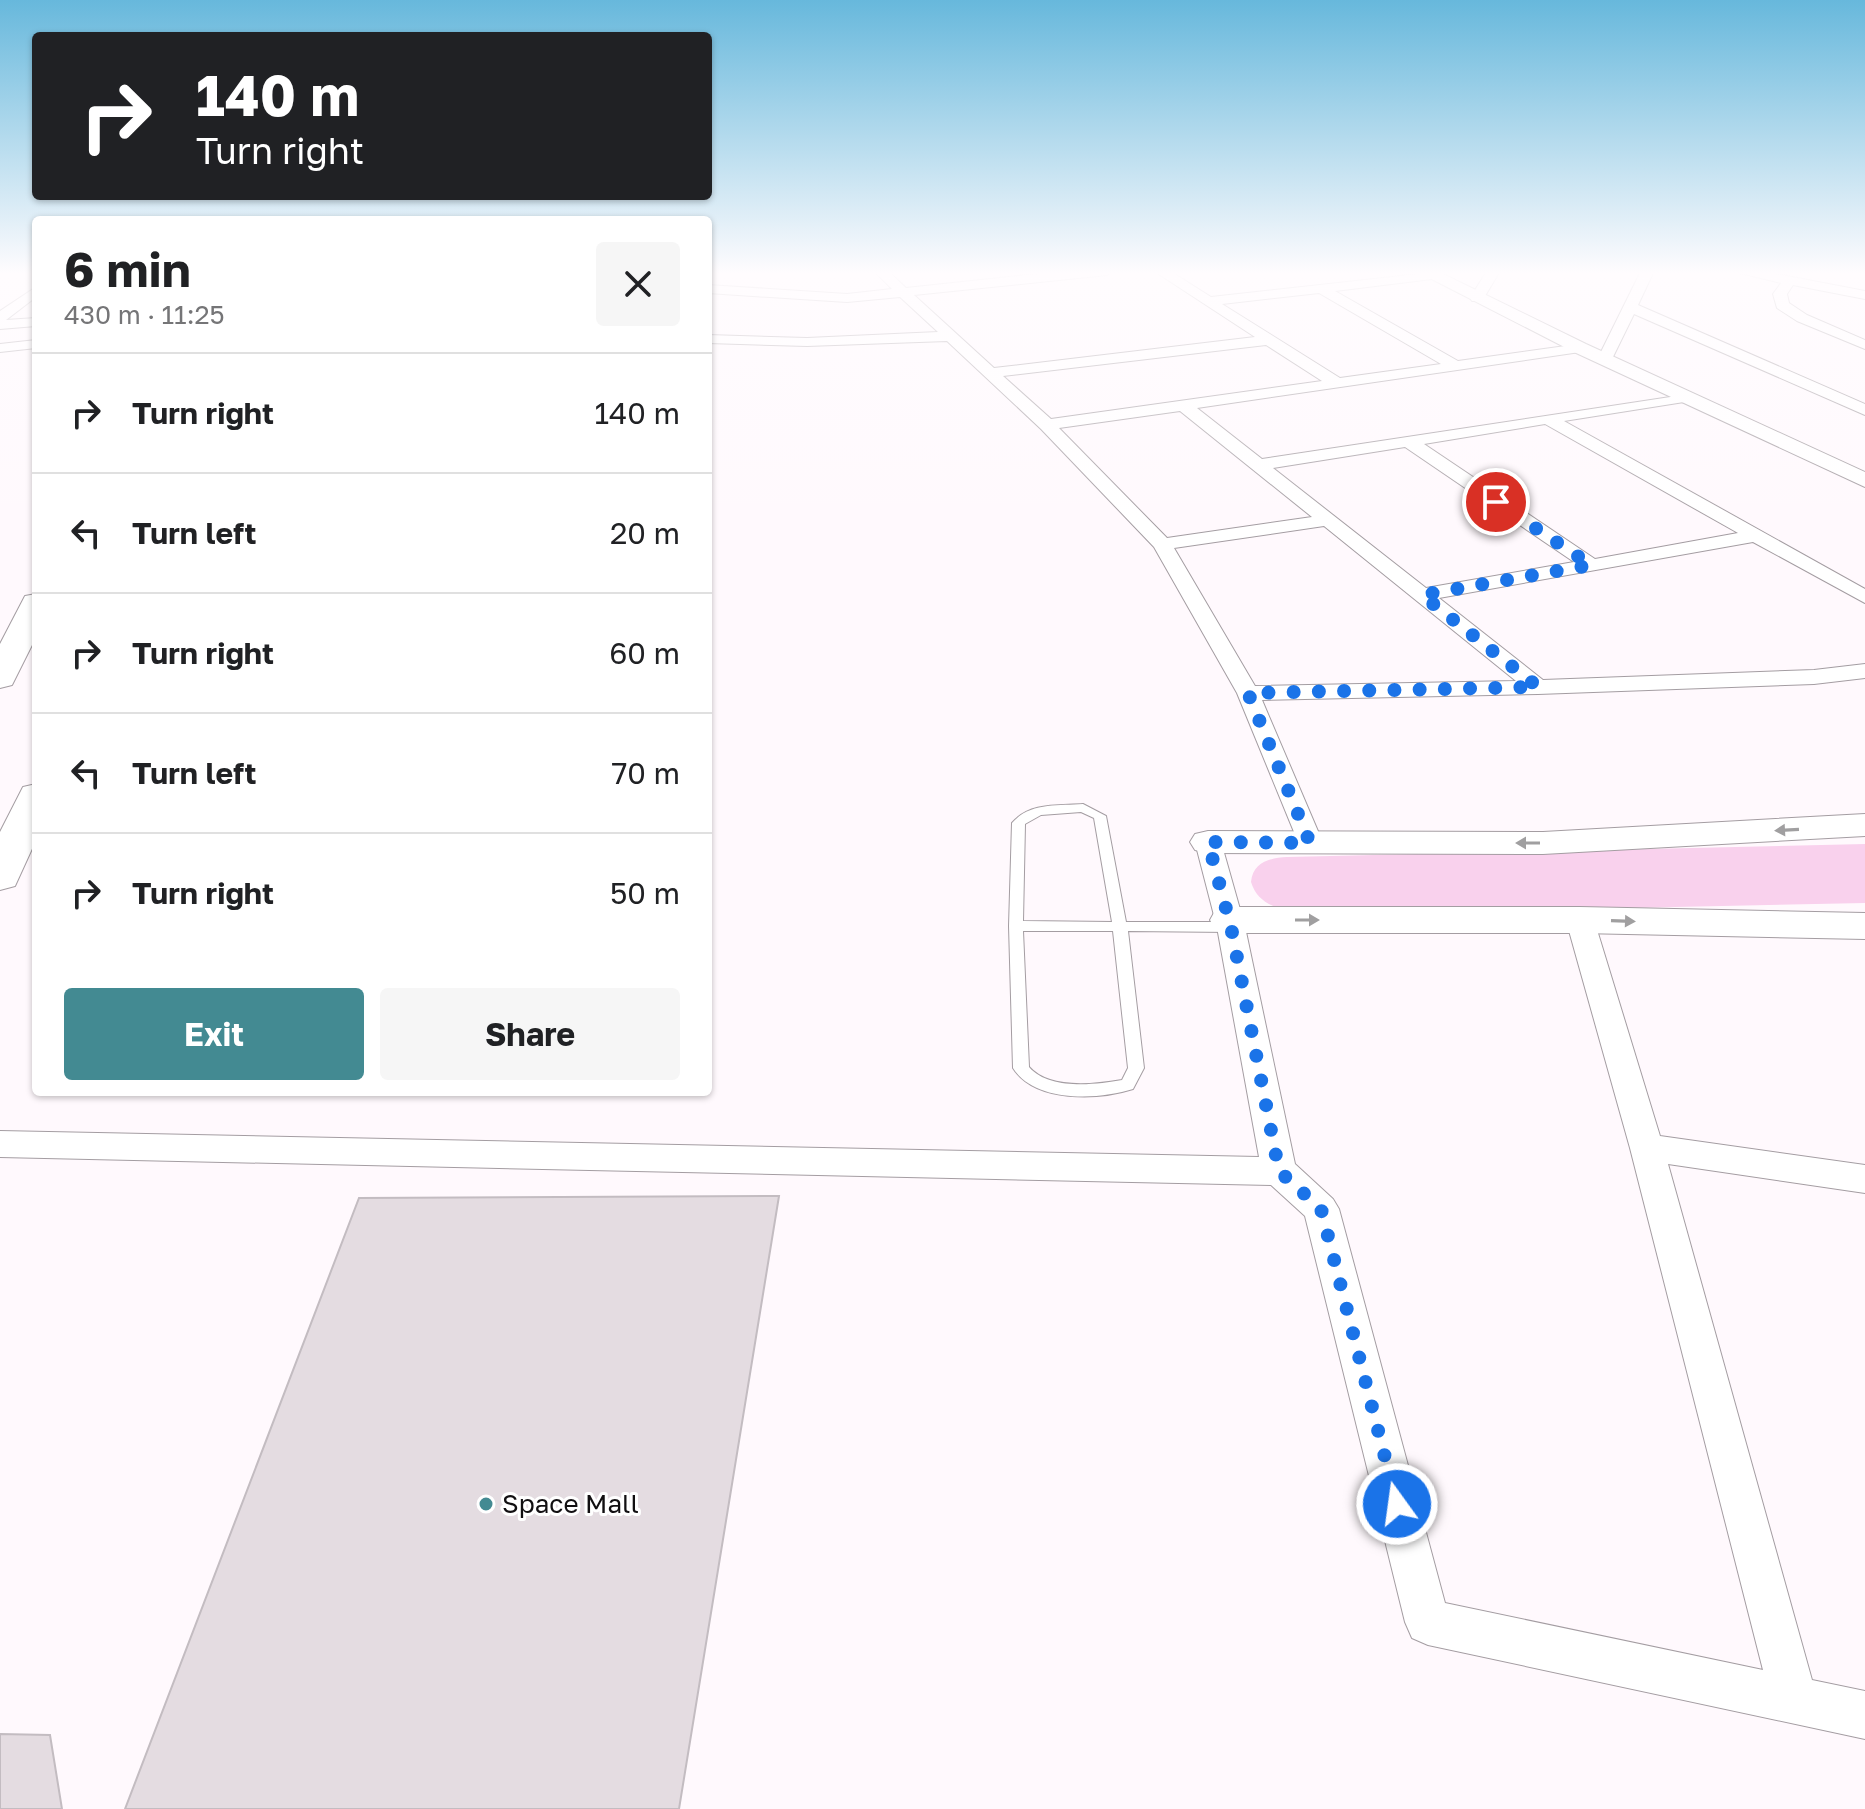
<!DOCTYPE html>
<html lang="en">
<head>
<meta charset="utf-8">
<style>
  :root { --surface:#fff; --page:#f6f6f6; --text:#202124; --muted:#757577; --line:#e0e0e0; --accent:#438a92 }
  body { margin:0; font-family:"Golos Text",sans-serif; background:var(--page); color:var(--text); height:100vh; display:flex; flex-direction:column; font-size:30px; white-space:nowrap }
  * { box-sizing:border-box; margin:0 }
  p { font-size:26px; color:var(--muted) }
  .icon { flex:none; width:44px; height:44px; fill:none; stroke:currentColor; stroke-width:2; stroke-linecap:round; stroke-linejoin:round }
  .map { position:relative; flex:1; overflow:hidden }
  .panel { position:absolute; left:32px; top:216px; width:680px; height:880px; display:flex; flex-direction:column; background:var(--surface); border-radius:8px; box-shadow:0 2px 6px #0004 }
  .panel>* { flex:none }
  .guide { position:absolute; left:32px; top:32px; width:680px; height:168px; border-radius:8px; box-shadow:0 2px 6px #0004; background:#202124; color:#fff; overflow:hidden }
  .pin { position:absolute; display:grid; place-items:center; width:68px; height:68px; color:#fff; margin:-34px; border:4px solid #fff; border-radius:50%; box-shadow:0 2px 8px #0007 }
  .me { position:absolute; width:88px; margin:-44px; rotate:346deg; stroke-linejoin:round; filter:drop-shadow(0 0 6px #0008) }
  .turn { display:flex; align-items:center; gap:28px; height:168px; padding:0 32px; font-size:36px }
  .turn .icon { width:104px; height:104px; stroke-width:2.5 }
  .turn b { display:block; font-size:56px; line-height:68px }
  .round { display:grid; place-items:center; flex:none; width:84px; height:84px; border-radius:8px; background:var(--page) }
  .head { display:flex; align-items:center; justify-content:space-between; height:136px; padding:0 32px }
  h1 { font-size:48px; font-weight:700; line-height:60px }
  .action { display:flex; gap:16px; margin-top:auto; padding:16px 32px }
  .action a { flex:1; height:92px; border-radius:8px; background:var(--accent); color:#fff; font-size:32px; font-weight:700; line-height:92px; text-align:center }
  .action a+a { background:var(--page); color:var(--text) }
  ul { padding:0; list-style:none }
  li { display:flex; align-items:center; gap:24px; height:120px; padding:0 32px; border-top:2px solid var(--line) }
  li div { flex:1 }
  li b { display:block; font-size:30px }
  li em { font-style:normal }
  .map>svg:first-child { display:block }
  .green { fill:#f9d1ed }
  .building { fill:#e4dce1; stroke:#c3bcc1; stroke-width:2 }
  .lines { fill:none; stroke-linecap:round; stroke-linejoin:round }
  .service-casing { stroke:#a49da2; stroke-width:2 }
  .minor-casing { stroke:#a49da2; stroke-width:2 }
  .tertiary-casing { stroke:#a49da2; stroke-width:2 }
  .secondary-casing { stroke:#a49da2; stroke-width:2 }
  .primary-casing { stroke:#a49da2; stroke-width:2 }
  .service { fill:#fff; fill-rule:evenodd }
  .minor { fill:#fff; fill-rule:evenodd }
  .tertiary { fill:#fff; fill-rule:evenodd }
  .secondary { fill:#fff; fill-rule:evenodd }
  .primary { fill:#fff; fill-rule:evenodd }
  .oneway { fill:#a09fa0 }
  .route { stroke:#1a73e8; stroke-width:14; stroke-dasharray:0 25.2 }
  .poi-dot { fill:#438a92; stroke:#fff; stroke-width:3 }
  .labels { text-anchor:middle; stroke-width:6; stroke-linejoin:round; paint-order:stroke }
  .near-poi-label { font-size:26px; fill:#110f11; stroke:#fff; text-anchor:start }
</style>
</head>
<body>
<div class="map">
<svg width="1865" height="1809" viewBox="0 0 1865 1809">
  <rect width="100%" height="100%" fill="#fff9fd"/>
  <path class="green" d="M1865,844V903L1308,915C1285,910 1259,908 1251,882C1253,862 1270,858 1287,857Z"/>
  <path class="building" d="M779,1196L679,1809H125L359,1198Z
    M0,1734L50,1735L62,1809H0Z"/>
  <g class="lines">
    <defs>
      <path id="service" d="M1083,804L1106,816L1126,922H1231L1238,927L1231,932L1128,931L1144,1068L1133,1089C1098,1100 1035,1103 1013,1068L1009,926L1012,823C1030,802 1058,806 1083,804ZM1081,812L1094,818L1112,922L1023,921L1025,824L1041,815ZM1023,931H1113L1128,1068L1122,1080C1094,1085 1049,1090 1029,1067Z"/>
      <path id="minor" d="M874,271H888L906,288L1066,271H1113L1107,275L914,295L994,368L1255,337L1154,271H1170L1211,297L1437,272L1439,275L1432,279L1335,291L1458,361L1580,344L1587,348L1580,352L1197,408L1262,459L1690,394L1692,397L1684,402L1564,421L1865,589V603L1753,542L1439,598L1543,680L1814,670L1865,664V678L1814,684L1538,694L1262,700L1323,843L1319,849L1310,851L1301,849L1237,693L1154,547L1041,429L947,341L807,346L708,343V335L807,338L938,332L900,297L847,302L708,293V285L847,294L892,289ZM1319,293L1441,364L1340,378L1222,304ZM1266,345L1322,381L1051,419L1003,376ZM1180,411L1312,517L1167,538L1059,428ZM1545,424L1738,533L1595,559L1424,444ZM1405,447L1574,562L1426,588L1273,468ZM1324,526L1516,681L1255,686L1174,548Z
        M1487,271H1500L1482,301H1472L1470,298Z
        M1641,271H1654L1638,305L1865,404V415L1634,314L1610,363H1600L1597,360Z
        M1732,271H1761L1865,291V299L1793,285L1787,294L1789,303L1807,315L1865,340V349L1797,321L1777,308L1773,294L1781,283Z
        M36,287V297L6,320L36,318V326L0,329V311Z
        M36,340V348L0,352V344Z
        M1208,834L1217,836L1221,842L1245,927L1295,1164L1333,1199L1339,1209L1445,1603L1763,1670L1630,1148L1566,920L1570,913L1580,911L1590,913L1594,920L1660,1136L1865,1165V1193L1668,1164L1812,1680L1865,1691V1739L1428,1645L1412,1638L1405,1622L1305,1216L1271,1185L0,1157V1131L1259,1157L1217,927L1195,842L1199,836Z"/>
      <path id="tertiary" d="M1416,271H1437L1586,344L1865,472V487L1574,352Z"/>
      <path id="secondary" d="M1865,814V836L1543,854L1208,853L1195,850L1190,842L1195,834L1208,831L1543,832Z
        M1229,907H1580L1865,913V939L1580,933H1229L1215,929L1210,920L1215,911Z"/>
      <path id="primary" d="M36,594V637L12,685L0,688V644L25,596Z
        M36,784V840L15,886L0,890V832L23,787Z"/>
    </defs>
    <use href="#service" class="service-casing"/>
    <use href="#minor" class="minor-casing"/>
    <use href="#tertiary" class="tertiary-casing"/>
    <use href="#secondary" class="secondary-casing"/>
    <use href="#primary" class="primary-casing"/>
    <use href="#service" class="service"/>
    <use href="#minor" class="minor"/>
    <use href="#tertiary" class="tertiary"/>
    <use href="#secondary" class="secondary"/>
    <use href="#primary" class="primary"/>
  </g>
  <defs><path id="oneway-solid" d="M-6-.8H1V-3.2L6.5 0L1 3.2V.8H-6Z" transform="scale(2)"/></defs>
  <g class="oneway">
    <use href="#oneway-solid" transform="translate(1787 830) rotate(177)"/>
    <use href="#oneway-solid" transform="translate(1528 843) rotate(-180)"/>
    <use href="#oneway-solid" transform="translate(1307 920)"/>
    <use href="#oneway-solid" transform="translate(1623 921) rotate(2)"/>
  </g>
  <linearGradient id="sky" x2="0" y2="1"><stop stop-color="#67b8dc"/><stop offset="0.52" stop-color="#fffcfe"/><stop offset="1" stop-color="#fffcfe" stop-opacity="0"/></linearGradient>
  <rect width="1865" height="525" fill="url(#sky)"/>
  <g class="lines">
    <path class="route" d="M1397,1504L1321,1209L1279,1171L1231,927L1208,842L1310,843L1248,693L1538,687L1422,595L1591,565L1496,502"/>
  </g>
  <circle class="poi-dot" cx="486" cy="1504" r="8"/>
  <g class="labels">
    <g class="near-poi-label">
      <text x="502" y="1513">Space Mall</text>
    </g>
  </g>
</svg>
<div class="pin" style="left:1496px;top:502px;background:#d93025"><svg class="icon" aria-label="arrive" viewBox="0 0 24 24"><path d="M6 21V4h12l-3 4 3 4H6"/></svg></div>
<svg class="me" style="left:1397px;top:1504px" viewBox="-20 -20 40 40"><circle r="17" fill="#1a73e8" stroke="#fff" stroke-width="3"/><path d="M0-11L8 9 0 5-8 9z" fill="#fff"/></svg>
<div class="guide">
<div class="turn"><svg class="icon" aria-label="right" viewBox="0 0 24 24"><path d="M7 20v-9h11M14 6l5 5-5 5"/></svg><div><b>140 m</b>Turn right</div></div>
</div>
<section class="panel">
<div class="head"><div><h1>6 min</h1><p>430 m · 11:25</p></div><a class="round"><svg class="icon" aria-label="close" viewBox="0 0 24 24"><path d="M6 6l12 12M18 6L6 18"/></svg></a></div>
<ul>
<li><svg class="icon" aria-label="right" viewBox="0 0 24 24"><path d="M7 20v-9h11M14 6l5 5-5 5"/></svg><div><b>Turn right</b></div><em>140 m</em></li>
<li><svg class="icon" aria-label="left" viewBox="0 0 24 24"><path d="M17 20v-9H6M10 6l-5 5 5 5"/></svg><div><b>Turn left</b></div><em>20 m</em></li>
<li><svg class="icon" aria-label="right" viewBox="0 0 24 24"><path d="M7 20v-9h11M14 6l5 5-5 5"/></svg><div><b>Turn right</b></div><em>60 m</em></li>
<li><svg class="icon" aria-label="left" viewBox="0 0 24 24"><path d="M17 20v-9H6M10 6l-5 5 5 5"/></svg><div><b>Turn left</b></div><em>70 m</em></li>
<li><svg class="icon" aria-label="right" viewBox="0 0 24 24"><path d="M7 20v-9h11M14 6l5 5-5 5"/></svg><div><b>Turn right</b></div><em>50 m</em></li>
</ul>
<div class="action"><a>Exit</a><a>Share</a></div>
</section>
</div>
</body>
</html>
